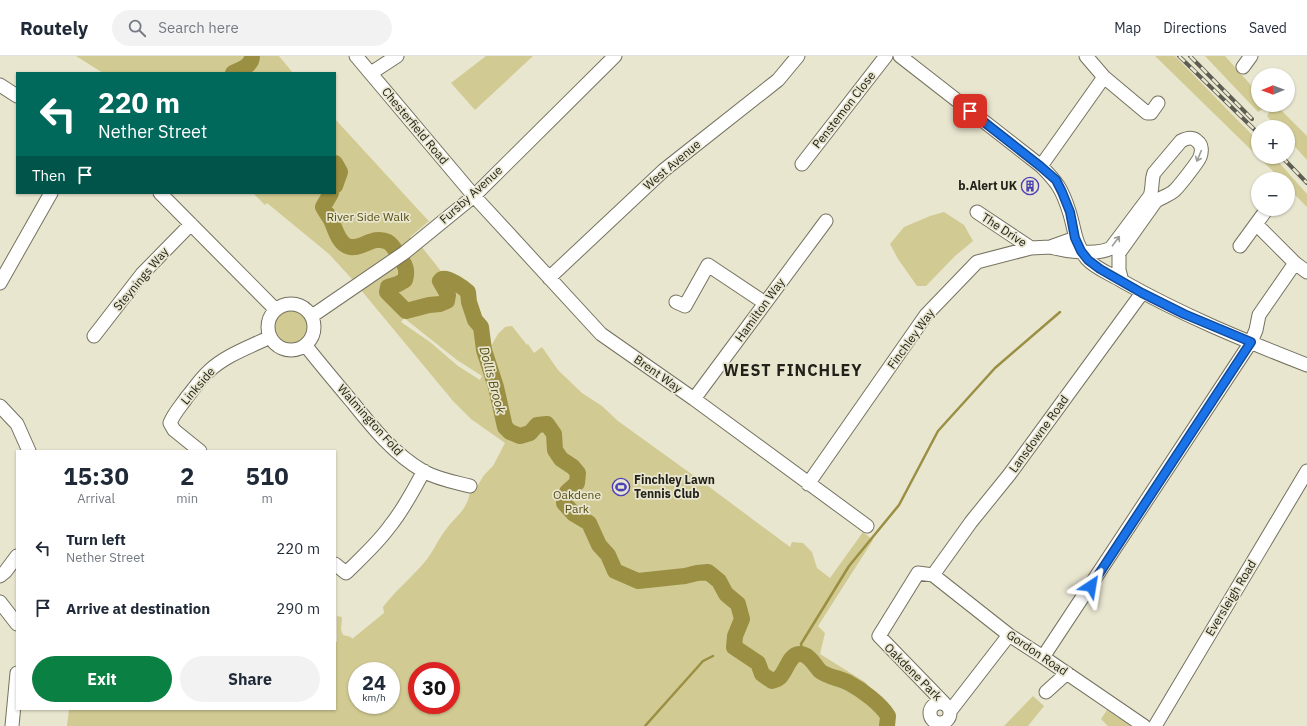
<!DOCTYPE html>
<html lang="en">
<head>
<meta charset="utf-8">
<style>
  :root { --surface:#fff; --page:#f2f2f3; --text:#1f2937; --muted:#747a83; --line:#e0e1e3; --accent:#0b8043 }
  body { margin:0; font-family:"IBM Plex Sans",sans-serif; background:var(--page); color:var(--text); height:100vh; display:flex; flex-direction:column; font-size:15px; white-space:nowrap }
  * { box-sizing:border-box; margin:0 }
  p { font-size:13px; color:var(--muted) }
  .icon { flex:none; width:22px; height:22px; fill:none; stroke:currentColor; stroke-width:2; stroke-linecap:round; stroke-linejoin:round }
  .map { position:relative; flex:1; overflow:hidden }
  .panel { position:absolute; left:16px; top:394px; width:320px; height:260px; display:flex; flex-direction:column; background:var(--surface); border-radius:0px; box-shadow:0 1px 3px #0004 }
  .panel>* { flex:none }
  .guide { position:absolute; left:16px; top:16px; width:320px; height:122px; border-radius:0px; box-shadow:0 1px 3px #0004; background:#00695c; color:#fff; overflow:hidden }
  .needle { width:26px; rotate:269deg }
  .controls { position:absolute; left:1251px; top:12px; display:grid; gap:8px }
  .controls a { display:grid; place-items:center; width:44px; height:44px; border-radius:50%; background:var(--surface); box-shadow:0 1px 3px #0004; font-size:20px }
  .speed { position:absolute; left:348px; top:606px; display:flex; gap:8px; font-size:20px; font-weight:700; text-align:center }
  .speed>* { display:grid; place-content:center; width:52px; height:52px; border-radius:50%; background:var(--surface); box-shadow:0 1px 3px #0004; line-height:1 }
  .speed small { font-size:10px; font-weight:400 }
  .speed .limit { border:6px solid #d22; background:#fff; color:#111 }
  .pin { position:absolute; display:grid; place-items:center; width:34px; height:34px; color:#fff; margin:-17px; border-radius:8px; box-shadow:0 2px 6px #0006 }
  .me { position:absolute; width:44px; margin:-22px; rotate:33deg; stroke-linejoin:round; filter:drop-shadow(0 0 3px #0008) }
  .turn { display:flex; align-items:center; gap:14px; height:84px; padding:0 16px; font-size:18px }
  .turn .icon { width:52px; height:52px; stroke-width:2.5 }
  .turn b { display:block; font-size:28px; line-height:34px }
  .then { display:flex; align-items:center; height:38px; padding:0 16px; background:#0003; gap:8px; font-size:15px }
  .eta { display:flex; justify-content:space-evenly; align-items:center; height:68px; text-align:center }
  .eta b { font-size:24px; font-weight:800; line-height:28px }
  .action { display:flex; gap:8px; margin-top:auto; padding:8px 16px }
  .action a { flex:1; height:46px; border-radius:24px; background:var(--accent); color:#fff; font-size:16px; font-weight:800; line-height:46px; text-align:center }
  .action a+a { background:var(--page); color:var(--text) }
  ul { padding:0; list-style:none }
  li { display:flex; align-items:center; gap:12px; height:60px; padding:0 16px }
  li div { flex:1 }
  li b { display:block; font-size:15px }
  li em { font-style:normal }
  header { display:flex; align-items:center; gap:24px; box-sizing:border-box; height:56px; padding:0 20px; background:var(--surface); border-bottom:1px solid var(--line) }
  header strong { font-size:19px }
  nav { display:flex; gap:22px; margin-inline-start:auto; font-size:14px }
  .search { width:280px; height:36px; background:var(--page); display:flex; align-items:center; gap:10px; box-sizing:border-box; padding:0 14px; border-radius:22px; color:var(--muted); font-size:15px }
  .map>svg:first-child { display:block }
  .green { fill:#d1ca92; fill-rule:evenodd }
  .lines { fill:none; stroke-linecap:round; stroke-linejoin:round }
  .stream { stroke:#9a8f42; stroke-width:2.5 }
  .river { stroke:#9a8f42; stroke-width:16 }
  .minor-casing { stroke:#75725f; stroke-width:15 }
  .minor { stroke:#fff; stroke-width:13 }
  .rail-casing { stroke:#5e5d51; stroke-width:4 }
  .rail { stroke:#e9e6d0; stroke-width:2.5; stroke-dasharray:8; stroke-linecap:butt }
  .oneway { stroke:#9c9c98 }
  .route-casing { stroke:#114b97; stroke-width:10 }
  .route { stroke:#1a73e8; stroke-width:7 }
  .labels { text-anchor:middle; stroke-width:3.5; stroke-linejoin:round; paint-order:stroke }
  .street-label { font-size:12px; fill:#23221a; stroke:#e9e6d0 }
  .poi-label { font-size:12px; font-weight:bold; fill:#23221a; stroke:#e9e6d0; text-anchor:end }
  .park-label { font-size:12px; fill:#564e13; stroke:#e9e6d0 }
  .water-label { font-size:13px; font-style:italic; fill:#554d11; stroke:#e9e6d0 }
  .district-label { font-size:16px; font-weight:bold; letter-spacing:1px; fill:#23221a; stroke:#e9e6d0 }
</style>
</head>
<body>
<header>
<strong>Routely</strong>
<div class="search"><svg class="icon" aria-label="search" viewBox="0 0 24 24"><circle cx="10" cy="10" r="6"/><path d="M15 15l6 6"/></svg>Search here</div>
<nav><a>Map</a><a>Directions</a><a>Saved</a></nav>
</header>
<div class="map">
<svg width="1307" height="670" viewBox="0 0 1307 670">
  <rect width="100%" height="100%" fill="#e9e6d0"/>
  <path class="green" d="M76,0H279L293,17H103Z
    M486,0H533L475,54L451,27Z
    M1155,0H1175L1258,85V101H1274L1307,138V151L1288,132V123H1281Z
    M1205,0H1225L1258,37V49H1269L1258,56Z
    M1273,49H1276L1307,80V104L1288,83V71H1277L1267,60Z
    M335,63L424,160L429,165L410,181L421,190L444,219H450L456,225L469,231L470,245L478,260L476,262L483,270L485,289L488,291L491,290L498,278L505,271L512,270L527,289L528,288L534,297L542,291L558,314L582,337L602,350L618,365L708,430L790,491L792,486L803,487L812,496L817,512L830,522L863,476L873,484L818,570L825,577L820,598L865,626L894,657L890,670H67L69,653H335V586H337V560L342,561L341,574L343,579L351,581L352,583L384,557L383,551C395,535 410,523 423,508C433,497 438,483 447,472C457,459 467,454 470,436H474L484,419L493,410L505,387L471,363L453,345L351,222L329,198L267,147L265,149L253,137H335ZM404,262L457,304L482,320L480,324L458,310L430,286L401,266ZM357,615H391V649H357ZM417,615H451V649H417Z
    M944,156L964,169L973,185L955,200L926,230H917L898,203L890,188L904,171L930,160Z
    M274 271a17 17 0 1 1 34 0a17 17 0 1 1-34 0Z
    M1033,640L1044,650L1028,670H1004Z
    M1107,654L1119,662L1121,658L1125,661V666L1131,670H1108L1101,663Z"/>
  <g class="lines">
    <path class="stream" d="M803,598L801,588L849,510L899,449L938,375L995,312L1060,256
      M645,670L703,605L713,600"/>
    <path class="river" d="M233,17C241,13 252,10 252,0
      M335,107L340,116L335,130
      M331,137L323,151C325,155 328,159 331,164C335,172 338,186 347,190C360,196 372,178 388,186C393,189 397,197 400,201C405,209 408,214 405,224L398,228L388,231L387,236L406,255L429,249L440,248L447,245L448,239L440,225L442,223C448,221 463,231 468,236L469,246L475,264L481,271L484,294L496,331L505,371L510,376L520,380L530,377L537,369L547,368L554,378L555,394L561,403L573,411L578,417L577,427L567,436L564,447L574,458L589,467L599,489L608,499L615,515L638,525L685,520L697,517L708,516L719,525L726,538L738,548L742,563L735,580L734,591L758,607L762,618L772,625C775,624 778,623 780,621C787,614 789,599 799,598C809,597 815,610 820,615C827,621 840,622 849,627C862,634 881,648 888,660L887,670"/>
    <defs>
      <path id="minor" d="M356,0L474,140L601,278L694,343L867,470
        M900,0L1041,110C1057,126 1062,133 1069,155C1075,173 1074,187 1087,203C1096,213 1111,218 1122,225C1182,259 1243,284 1307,309
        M1243,11L1251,0
        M371,17L397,0
        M1104,21L1147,57H1151L1158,47
        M0,29L17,40
        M802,108L886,0
        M1041,110L1104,21L1086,0
        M160,137L276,254
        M977,156L1031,192
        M1240,190L1267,153
        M1050,191C1065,195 1097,200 1111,192L1150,140C1153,132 1151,125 1154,117L1181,85C1187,82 1193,80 1198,86C1202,89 1202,96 1200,101C1198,106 1180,129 1175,134C1170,139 1162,141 1156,145L1119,197V214L1122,225
        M1295,207L1307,216
        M549,222L664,114L778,24L798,0
        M0,227L51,137
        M676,246L685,250L708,209L765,247
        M268 271a23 23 0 1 1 46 0a23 23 0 1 1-46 0Z
        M312,260L404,197L474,140L615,0
        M94,280L142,218L191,168
        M306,290C321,309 337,328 353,347C373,372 394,398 423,415C437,423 454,426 470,430
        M694,343L826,165
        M0,350L17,368L29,395
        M200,395L174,374L170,367C174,357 181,350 187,341C194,333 200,323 209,315C226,299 250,291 270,281
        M808,428L926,259L977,206L1031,192L1050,191L1075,182
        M335,508L346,517C361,502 378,487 390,470C404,453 413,434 424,415
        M933,519L971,466L1009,419L1142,237
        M933,519L1009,579L1043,601L1144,670
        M933,519L918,517L879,580L944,647
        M0,520L5,516L17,500
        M0,546L17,568
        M1043,601L1251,286L1256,274L1259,259L1295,207L1256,168
        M1046,636L1067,617
        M930 657a10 10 0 1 1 20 0a10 10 0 1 1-20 0Z
        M951,654L1009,579
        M12,670L17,617
        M1155,670L1307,415"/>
    </defs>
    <use href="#minor" class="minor-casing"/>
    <use href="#minor" class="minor"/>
    <defs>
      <path id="rail" d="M1179,0L1258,77
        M1190,0L1252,63
        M1282,101L1307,127"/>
    </defs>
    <use href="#rail" class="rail-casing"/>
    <use href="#rail" class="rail"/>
  </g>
  <defs><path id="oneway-shaft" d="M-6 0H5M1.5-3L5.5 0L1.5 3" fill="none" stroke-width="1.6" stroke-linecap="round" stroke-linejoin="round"/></defs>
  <g class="oneway">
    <use href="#oneway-shaft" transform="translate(1199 100) rotate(113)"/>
    <use href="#oneway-shaft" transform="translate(1116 185) rotate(-53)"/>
  </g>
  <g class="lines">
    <defs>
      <path id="route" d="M970,55L1040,110L1056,124L1062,136L1070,156L1075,182L1081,195L1088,204L1100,213L1142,237L1184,258L1251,286L1091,530"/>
    </defs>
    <use href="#route" class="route-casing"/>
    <use href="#route" class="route"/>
  </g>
  <defs>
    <symbol id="building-ring" viewBox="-11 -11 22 22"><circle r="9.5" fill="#e9e6d0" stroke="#4c40b7" stroke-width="1.5"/><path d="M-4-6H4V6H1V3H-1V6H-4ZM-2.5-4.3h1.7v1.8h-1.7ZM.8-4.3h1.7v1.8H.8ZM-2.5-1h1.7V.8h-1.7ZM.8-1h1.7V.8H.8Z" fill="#4c40b7"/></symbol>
    <symbol id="stadium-ring" viewBox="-11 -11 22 22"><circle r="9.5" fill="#e9e6d0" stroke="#4c40b7" stroke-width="1.5"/><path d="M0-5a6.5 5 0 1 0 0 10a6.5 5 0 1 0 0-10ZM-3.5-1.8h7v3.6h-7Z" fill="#4c40b7"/></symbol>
  </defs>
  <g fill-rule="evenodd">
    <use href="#building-ring" x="1020" y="120" width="20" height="20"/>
    <use href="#stadium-ring" x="611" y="421" width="20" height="20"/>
  </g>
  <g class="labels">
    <g class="street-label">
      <text transform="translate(844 54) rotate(-52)" y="4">Penstemon Close</text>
      <text transform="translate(415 70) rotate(50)" y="4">Chesterfield Road</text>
      <text transform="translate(672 109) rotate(-40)" y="4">West Avenue</text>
      <text transform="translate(471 139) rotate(-42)" y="4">Fursby Avenue</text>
      <text transform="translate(1004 174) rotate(33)" y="4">The Drive</text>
      <text transform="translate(141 223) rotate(-50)" y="4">Steynings Way</text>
      <text transform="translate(760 254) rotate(-54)" y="4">Hamilton Way</text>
      <text transform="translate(911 283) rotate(-54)" y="4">Finchley Way</text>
      <text transform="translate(658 318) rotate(35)" y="4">Brent Way</text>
      <text transform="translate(198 330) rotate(-49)" y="4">Linkside</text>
      <text transform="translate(370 364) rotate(48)" y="4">Walmington Fold</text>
      <text transform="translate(1039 378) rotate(-54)" y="4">Lansdowne Road</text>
      <text transform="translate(1231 542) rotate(-59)" y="4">Eversleigh Road</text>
      <text transform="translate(1037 597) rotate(34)" y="4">Gordon Road</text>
      <text transform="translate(913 616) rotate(45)" y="4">Oakdene Park</text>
    </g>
    <g class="poi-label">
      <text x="1017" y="134">b.Alert UK</text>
      <text x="634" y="428" text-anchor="start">Finchley Lawn<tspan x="634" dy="14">Tennis Club</tspan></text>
    </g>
    <g class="park-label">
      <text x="368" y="165">River Side Walk</text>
      <text x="577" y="443">Oakdene<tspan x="577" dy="14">Park</tspan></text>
    </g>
    <g class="water-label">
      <text transform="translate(493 324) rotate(75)" y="5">Dollis Brook</text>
    </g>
    <g class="district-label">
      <text x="793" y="320">WEST FINCHLEY</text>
    </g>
  </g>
</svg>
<div class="controls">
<a><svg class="needle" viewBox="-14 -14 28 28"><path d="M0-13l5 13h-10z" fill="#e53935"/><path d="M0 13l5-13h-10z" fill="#747a83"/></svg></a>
<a>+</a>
<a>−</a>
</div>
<div class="speed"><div>24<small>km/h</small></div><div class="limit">30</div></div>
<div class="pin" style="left:970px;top:55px;background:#d93025"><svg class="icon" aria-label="arrive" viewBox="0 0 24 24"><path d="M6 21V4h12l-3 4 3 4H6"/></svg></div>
<svg class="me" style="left:1091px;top:530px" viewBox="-20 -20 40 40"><path d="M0-17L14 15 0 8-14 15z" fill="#1a73e8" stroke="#fff" stroke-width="4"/></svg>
<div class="guide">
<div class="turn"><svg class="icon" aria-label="left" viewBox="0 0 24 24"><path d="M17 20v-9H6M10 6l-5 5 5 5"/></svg><div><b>220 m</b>Nether Street</div></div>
<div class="then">Then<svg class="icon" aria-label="arrive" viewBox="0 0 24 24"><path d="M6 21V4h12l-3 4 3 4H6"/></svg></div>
</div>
<section class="panel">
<div class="eta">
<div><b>15:30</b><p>Arrival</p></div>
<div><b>2</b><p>min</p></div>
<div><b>510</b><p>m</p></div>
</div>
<ul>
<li><svg class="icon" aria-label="left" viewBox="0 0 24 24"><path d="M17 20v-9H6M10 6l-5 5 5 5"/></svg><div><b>Turn left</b><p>Nether Street</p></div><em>220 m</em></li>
<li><svg class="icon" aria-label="arrive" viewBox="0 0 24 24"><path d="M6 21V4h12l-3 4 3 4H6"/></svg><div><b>Arrive at destination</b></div><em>290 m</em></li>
</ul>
<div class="action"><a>Exit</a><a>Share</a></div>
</section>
</div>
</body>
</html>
